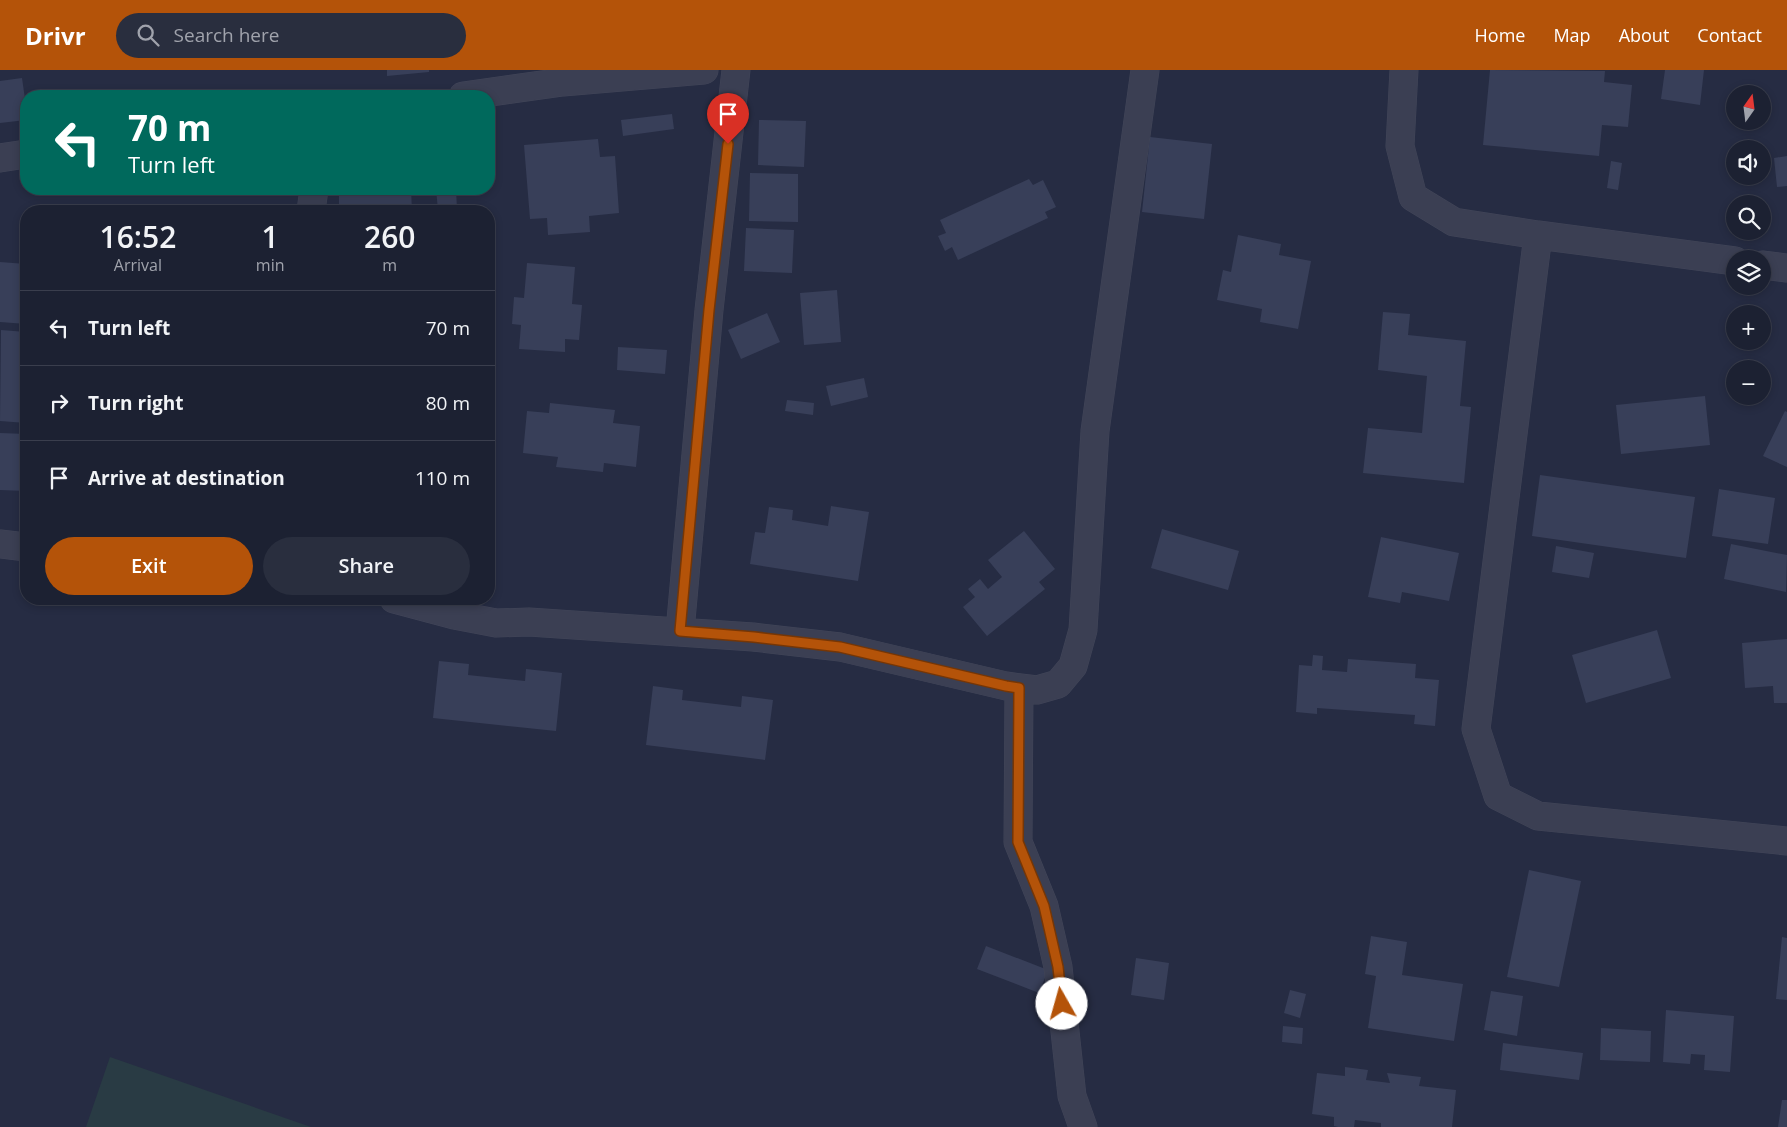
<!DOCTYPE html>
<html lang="en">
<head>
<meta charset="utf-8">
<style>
  :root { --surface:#1c2132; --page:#292e3e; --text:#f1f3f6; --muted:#a0a3ac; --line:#3a3e4d; --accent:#b45309 }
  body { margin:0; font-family:"Open Sans",sans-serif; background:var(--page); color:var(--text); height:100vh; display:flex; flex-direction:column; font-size:19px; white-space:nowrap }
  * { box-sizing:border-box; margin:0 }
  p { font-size:16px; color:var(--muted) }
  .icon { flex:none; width:28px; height:28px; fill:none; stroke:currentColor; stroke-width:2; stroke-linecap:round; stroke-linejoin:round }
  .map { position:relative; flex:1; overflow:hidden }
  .sheet { position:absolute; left:20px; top:135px; width:475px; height:400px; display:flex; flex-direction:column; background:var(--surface); border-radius:20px; box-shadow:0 2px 8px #0003,0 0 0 1px var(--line) }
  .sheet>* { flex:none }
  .guide { position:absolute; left:20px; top:20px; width:475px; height:105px; border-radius:20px; box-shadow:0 2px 8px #0003,0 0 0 1px var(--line); background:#00695c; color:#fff; overflow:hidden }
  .needle { width:32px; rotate:14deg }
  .buttons { position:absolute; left:1726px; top:15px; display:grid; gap:10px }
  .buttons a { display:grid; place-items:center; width:45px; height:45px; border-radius:50%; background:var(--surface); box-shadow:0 2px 8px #0003,0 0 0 1px var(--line); font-size:25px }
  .pin { position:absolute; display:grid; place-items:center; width:42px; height:42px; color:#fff; margin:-51px -21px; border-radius:50% 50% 50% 0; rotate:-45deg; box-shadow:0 0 5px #0007 }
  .pin .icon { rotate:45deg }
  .me { position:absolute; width:55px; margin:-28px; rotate:353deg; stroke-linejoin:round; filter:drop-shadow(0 0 4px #0008) }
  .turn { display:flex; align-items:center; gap:18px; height:105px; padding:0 25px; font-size:22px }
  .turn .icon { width:65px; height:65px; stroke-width:2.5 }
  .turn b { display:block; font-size:35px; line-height:42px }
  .eta { display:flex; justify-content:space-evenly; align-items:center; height:85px; text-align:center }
  .eta b { font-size:30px; font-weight:600; line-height:35px }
  .button { display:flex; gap:10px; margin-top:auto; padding:10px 25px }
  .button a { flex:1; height:58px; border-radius:30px; background:var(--accent); color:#fff; font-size:20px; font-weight:600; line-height:58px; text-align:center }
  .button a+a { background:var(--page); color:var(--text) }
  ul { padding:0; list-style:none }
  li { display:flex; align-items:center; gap:15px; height:75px; padding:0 25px; border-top:1px solid var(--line) }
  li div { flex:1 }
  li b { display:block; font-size:19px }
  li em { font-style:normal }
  header { display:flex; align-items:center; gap:30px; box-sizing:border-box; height:70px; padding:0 25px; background:var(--accent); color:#fff }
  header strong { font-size:24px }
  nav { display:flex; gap:28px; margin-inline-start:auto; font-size:18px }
  .search { width:350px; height:45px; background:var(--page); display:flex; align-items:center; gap:12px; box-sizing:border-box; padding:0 18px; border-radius:28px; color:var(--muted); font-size:19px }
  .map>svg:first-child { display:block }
  .green { fill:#293b44 }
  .building { fill:#383f59 }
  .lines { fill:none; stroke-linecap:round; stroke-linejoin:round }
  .minor-casing { stroke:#424659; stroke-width:29 }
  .minor { stroke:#3b3f53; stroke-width:28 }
  .route-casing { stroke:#753606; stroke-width:12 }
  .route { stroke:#b45309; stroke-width:9 }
</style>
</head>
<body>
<header>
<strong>Drivr</strong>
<div class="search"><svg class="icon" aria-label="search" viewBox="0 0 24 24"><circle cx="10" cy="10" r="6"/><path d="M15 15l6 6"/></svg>Search here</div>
<nav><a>Home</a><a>Map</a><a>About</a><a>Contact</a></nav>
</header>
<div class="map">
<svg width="1787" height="1057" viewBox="0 0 1787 1057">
  <rect width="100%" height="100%" fill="#262c43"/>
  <path class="green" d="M110,987L311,1057H86Z"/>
  <path class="building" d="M387,0H429V2L387,6Z
    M1490,0L1605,1L1604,12L1632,15L1628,57L1602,55L1599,86L1483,75Z
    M1665,0H1704L1700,35L1661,29Z
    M22,8L26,36V50L0,53V11Z
    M672,44L674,59L623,66L621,50Z
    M759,50L806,51L804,97L758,95Z
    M1150,67L1212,74L1204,149L1142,142Z
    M598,69L600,87L615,86L619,143L589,146L590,162L548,165L547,148L530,149L524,75Z
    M1787,86V116L1777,117L1774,88Z
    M1611,91L1622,93L1618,120L1607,118Z
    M750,103L798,104V152L749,151Z
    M1029,109L1033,115L1043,110L1056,137L1045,142L1048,148L958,190L952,177L945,181L938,166L946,163L940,150Z
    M339,119H411L412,141H339Z
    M436,119H456L457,139L438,140Z
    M746,158L794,160L792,203L744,201Z
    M1238,165L1281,174L1279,185L1311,191L1298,259L1260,252L1262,239L1217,230L1223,200L1231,202Z
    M0,192L26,194V254L0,252Z
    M527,193L575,197L572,234L582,235L579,270L565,269V282L519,279L521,255L512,254L514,227L524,228Z
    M837,220L841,272L804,275L800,223Z
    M1383,242L1410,244L1408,265L1466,271L1460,336L1471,337L1464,413L1363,403L1368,358L1422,363L1427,306L1378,300Z
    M767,243L780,272L741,289L728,260Z
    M1,260L26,262V353L0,351Z
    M618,277L667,280L665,304L617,300Z
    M864,308L868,327L831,336L826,316Z
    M1705,326L1710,375L1621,384L1616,335Z
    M787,330L814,333L813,345L785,341Z
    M550,333L615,340L613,353L640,356L636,397L604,393L603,402L556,397L558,387L523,383L527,341L549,343Z
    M1785,341L1787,342V397L1763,386Z
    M0,363L26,364V421L0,420Z
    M1540,405L1695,427L1686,488L1532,466Z
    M1719,419L1775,428L1768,474L1712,466Z
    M831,436L869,442L858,511L750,494L755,462L765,463L769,437L793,440L792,450L828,456Z
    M1162,459L1239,481L1228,520L1151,498Z
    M1024,461L1055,499L1039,512L1045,519L987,566L963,537L975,527L968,519L980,509L988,519L1002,507L988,490Z
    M1381,467L1459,483L1449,531L1402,522L1400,533L1368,527Z
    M1731,474L1787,485L1786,522L1724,509Z
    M1556,476L1594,483L1589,508L1552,502Z
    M1657,560L1671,608L1586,633L1572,585Z
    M1787,569V633H1774L1773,616L1745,618L1742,573Z
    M1313,585L1323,586L1322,600L1347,602L1348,589L1416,594L1415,608L1439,610L1435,656L1414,654L1415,645L1317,638V644L1296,642L1299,595L1312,596Z
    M439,591L469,594L468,605L525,611L526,599L562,603L556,661L433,648Z
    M653,616L683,620L682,630L741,637L742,626L773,630L765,690L646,675Z
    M1529,800L1581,811L1559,917L1507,907Z
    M1371,866L1407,872L1402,905L1463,914L1454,971L1368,958L1376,906L1365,904Z
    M1782,867L1787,868V930L1776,929Z
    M986,876L1048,900L1039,923L977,899Z
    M1136,888L1169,893L1164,930L1131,925Z
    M1290,920L1306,924L1300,948L1284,943Z
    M1491,921L1523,926L1517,966L1484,960Z
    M1666,940L1734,946L1730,1002L1704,1000L1705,985L1691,984L1690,994L1663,992Z
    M1283,956L1303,958L1302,974L1282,972Z
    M1601,958L1651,961L1650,992L1600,990Z
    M1503,973L1583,983L1579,1010L1500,1000Z
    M1345,997L1368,1000L1366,1010L1390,1013L1387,1003L1421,1007L1419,1016L1456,1020L1452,1057H1381V1053L1355,1050L1354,1057H1338L1334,1056V1047L1312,1044L1317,1003L1345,1006Z
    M1782,1030H1787V1057H1778Z"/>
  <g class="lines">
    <defs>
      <path id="minor" d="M1404,0L1400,76L1413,127L1454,152L1538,165
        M463,26L563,12L704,0
        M0,88L26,84
        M311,141L314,119
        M1735,191L1538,165L1476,659L1498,726L1538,746L1787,771
        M1762,195L1787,198
        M0,474L26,477
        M394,529L454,545L496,553L529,552L753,567L840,577L1006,616L1037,620L1058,614L1073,596L1083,560L1095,361L1145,0
        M680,561L709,240L736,0
        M1019,618L1018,772L1044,836L1058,897L1072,1026L1083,1057"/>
    </defs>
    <use href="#minor" class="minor-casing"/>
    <use href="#minor" class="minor"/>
  </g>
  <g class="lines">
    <defs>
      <path id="route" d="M728,74L709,240L680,561L754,567L840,577L1006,616L1019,618L1018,772L1044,836L1058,897L1062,934"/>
    </defs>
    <use href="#route" class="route-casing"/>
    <use href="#route" class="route"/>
  </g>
</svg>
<div class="buttons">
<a><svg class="needle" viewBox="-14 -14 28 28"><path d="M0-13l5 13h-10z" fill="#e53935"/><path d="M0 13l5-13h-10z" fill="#a0a3ac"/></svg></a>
<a><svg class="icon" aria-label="sound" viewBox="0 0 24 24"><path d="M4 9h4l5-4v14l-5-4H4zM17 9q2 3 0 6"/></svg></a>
<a><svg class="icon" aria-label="search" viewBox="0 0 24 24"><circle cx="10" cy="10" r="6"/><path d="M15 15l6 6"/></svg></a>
<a><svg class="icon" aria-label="layers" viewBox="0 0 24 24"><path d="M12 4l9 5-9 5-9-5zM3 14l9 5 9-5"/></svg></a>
<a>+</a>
<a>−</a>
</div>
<div class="pin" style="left:728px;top:74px;background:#d93025"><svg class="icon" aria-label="arrive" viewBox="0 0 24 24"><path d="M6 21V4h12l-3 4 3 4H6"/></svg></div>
<svg class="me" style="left:1062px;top:934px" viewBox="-20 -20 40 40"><circle r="19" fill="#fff"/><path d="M0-13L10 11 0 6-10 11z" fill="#b45309"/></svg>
<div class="guide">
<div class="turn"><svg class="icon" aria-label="left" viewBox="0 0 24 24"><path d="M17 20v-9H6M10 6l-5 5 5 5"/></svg><div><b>70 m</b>Turn left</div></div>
</div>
<section class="sheet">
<div class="eta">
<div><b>16:52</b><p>Arrival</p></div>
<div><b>1</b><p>min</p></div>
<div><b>260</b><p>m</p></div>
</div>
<ul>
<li><svg class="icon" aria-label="left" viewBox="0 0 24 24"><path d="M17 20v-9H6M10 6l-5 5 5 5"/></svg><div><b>Turn left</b></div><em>70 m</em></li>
<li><svg class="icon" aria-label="right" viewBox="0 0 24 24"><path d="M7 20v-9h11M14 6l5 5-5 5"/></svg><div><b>Turn right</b></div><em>80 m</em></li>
<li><svg class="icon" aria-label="arrive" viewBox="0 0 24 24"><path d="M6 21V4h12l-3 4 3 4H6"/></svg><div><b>Arrive at destination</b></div><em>110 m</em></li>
</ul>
<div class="button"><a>Exit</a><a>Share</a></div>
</section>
</div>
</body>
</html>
